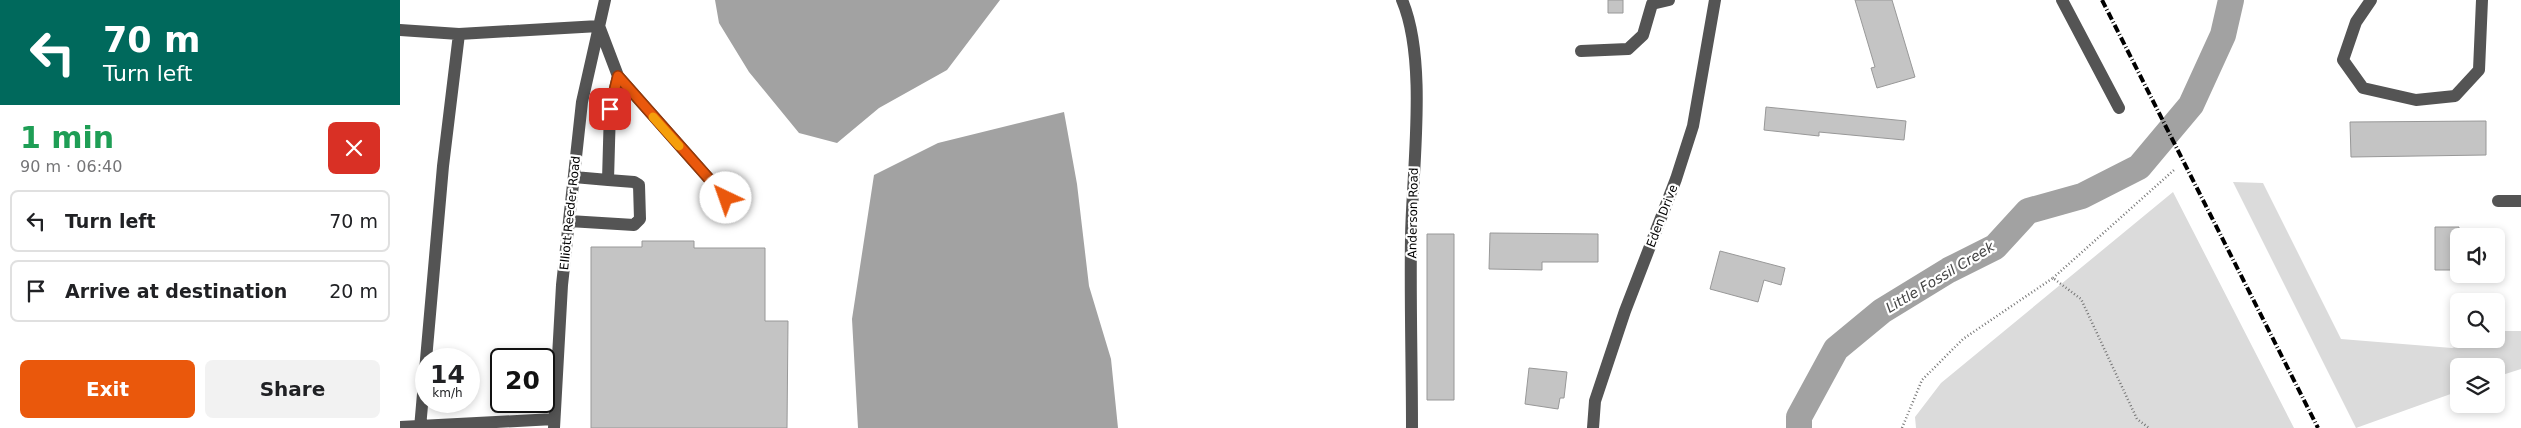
<!DOCTYPE html>
<html lang="en">
<head>
<meta charset="utf-8">
<style>
  :root { --surface:#fff; --page:#f2f2f2; --text:#202124; --muted:#757577; --line:#e0e0e0; --accent:#ea580c }
  body { margin:0; font-family:"DejaVu Sans",sans-serif; background:var(--page); color:var(--text); height:100vh; display:flex; flex-direction:column; font-size:19px; white-space:nowrap }
  * { box-sizing:border-box; margin:0 }
  p { font-size:16px; color:var(--muted) }
  .icon { flex:none; width:28px; height:28px; fill:none; stroke:currentColor; stroke-width:2; stroke-linecap:round; stroke-linejoin:round }
  .map { position:relative; flex:1; overflow:hidden }
  .drawer { display:flex; flex-direction:column; background:var(--surface); width:400px }
  .drawer>* { flex:none }
  .guide { background:#00695c; color:#fff; overflow:hidden }
  .controls { position:absolute; left:2050px; top:228px; display:grid; gap:10px }
  .controls a { display:grid; place-items:center; width:55px; height:55px; border-radius:8px; background:var(--surface); box-shadow:0 2px 8px #0003; font-size:25px }
  .speed { position:absolute; left:15px; top:348px; display:flex; gap:10px; font-size:25px; font-weight:700; text-align:center }
  .speed>* { display:grid; place-content:center; width:65px; height:65px; border-radius:50%; background:var(--surface); box-shadow:0 2px 8px #0003; line-height:1 }
  .speed small { font-size:12px; font-weight:400 }
  .speed .limit { border:2px solid #111; border-radius:8px; background:#fff; color:#111 }
  .pin { position:absolute; display:grid; place-items:center; width:42px; height:42px; color:#fff; margin:-21px; border-radius:10px; box-shadow:0 2px 8px #0006 }
  .me { position:absolute; width:55px; margin:-28px; rotate:318deg; stroke-linejoin:round; filter:drop-shadow(0 0 4px #0008) }
  .turn { display:flex; align-items:center; gap:18px; height:105px; padding:0 20px; font-size:22px }
  .turn .icon { width:65px; height:65px; stroke-width:2.5 }
  .turn b { display:block; font-size:35px; line-height:42px }
  .round { display:grid; place-items:center; flex:none; width:52px; height:52px; border-radius:8px; background:var(--page) }
  .summary { display:flex; align-items:center; justify-content:space-between; height:85px; padding:0 20px }
  h1 { font-size:30px; font-weight:800; line-height:38px; color:#1e9e55 }
  .primary-button { display:flex; gap:10px; margin-top:auto; padding:10px 20px }
  .primary-button a { flex:1; height:58px; border-radius:8px; background:var(--accent); color:#fff; font-size:20px; font-weight:800; line-height:58px; text-align:center }
  .primary-button a+a { background:var(--page); color:var(--text) }
  ul { padding:0; list-style:none }
  li { display:flex; align-items:center; gap:15px; height:62px; margin:0 10px 8px; padding:0 10px; border:2px solid var(--line); border-radius:8px }
  li div { flex:1 }
  li b { display:block; font-size:19px }
  li em { font-style:normal }
  main { display:flex; flex:1; min-height:0 }
  .map>svg:first-child { display:block }
  .green { fill:#dbdbdb }
  .water { fill:#a2a2a2 }
  .lines { fill:none; stroke-linecap:round; stroke-linejoin:round }
  .river { stroke:#a2a2a2; stroke-width:26 }
  .building { fill:#c4c4c4; stroke:#989898 }
  .path { stroke:#767676; stroke-width:2.5; stroke-dasharray:1 2.5; stroke-linecap:butt }
  .minor { stroke:#545454; stroke-width:12 }
  .rail { stroke:#000; stroke-width:4; stroke-dasharray:8 2.5 1 2.5; stroke-linecap:butt }
  .route-casing { stroke:#983908; stroke-width:12 }
  .route { stroke:#ea580c; stroke-width:9 }
  .slow { stroke:#f59e0b; stroke-width:9 }
  .labels { text-anchor:middle; stroke-width:4.5; stroke-linejoin:round; paint-order:stroke }
  .street-label { font-size:12px; fill:#000; stroke:#fff }
  .water-label { font-size:14px; font-style:italic; fill:#434343; stroke:#fff }
</style>
</head>
<body>
<main>
<section class="drawer">
<div class="guide">
<div class="turn"><svg class="icon" aria-label="left" viewBox="0 0 24 24"><path d="M17 20v-9H6M10 6l-5 5 5 5"/></svg><div><b>70 m</b>Turn left</div></div>
</div>
<div class="summary"><div><h1>1 min</h1><p>90 m · 06:40</p></div><a class="round" style="background:#d93025;color:#fff"><svg class="icon" aria-label="close" viewBox="0 0 24 24"><path d="M6 6l12 12M18 6L6 18"/></svg></a></div>
<ul>
<li><svg class="icon" aria-label="left" viewBox="0 0 24 24"><path d="M17 20v-9H6M10 6l-5 5 5 5"/></svg><div><b>Turn left</b></div><em>70 m</em></li>
<li><svg class="icon" aria-label="arrive" viewBox="0 0 24 24"><path d="M6 21V4h12l-3 4 3 4H6"/></svg><div><b>Arrive at destination</b></div><em>20 m</em></li>
</ul>
<div class="primary-button"><a>Exit</a><a>Share</a></div>
</section>
<div class="map">
<svg width="2121" height="428" viewBox="0 0 2121 428">
  <rect width="100%" height="100%" fill="#fff"/>
  <path class="green" d="M1833,182L1863,183L1941,339L2052,348L2081,339H2096V334L2105,331H2121V369L2096,377V366H2059V391L1956,428Z
    M1773,192L1894,428H1516L1515,417L1541,383Z"/>
  <path class="water" d="M315,0H600L547,70L479,108L437,143L399,133L349,72L319,23Z
    M664,112L677,184L689,286L711,359L718,428H458L452,319L474,175L538,143Z"/>
  <g class="lines">
    <path class="river" d="M1399,428V417L1436,349L1482,311L1549,270L1595,247L1628,211L1682,196L1739,167L1791,105L1823,35L1831,0"/>
  </g>
  <path class="building" d="M1208,0H1223V13H1208Z
    M1455,0H1492L1515,77L1477,88L1471,68L1475,67Z
    M1366,107L1506,121L1504,140L1419,132V136L1364,130Z
    M2086,121V155L1951,157L1950,122Z
    M2035,227H2059V270H2035Z
    M1090,233L1198,234V262H1142V270L1089,269Z
    M1027,234H1054V400H1027Z
    M242,241H294V248H365V321H388L387,428H191V247H242Z
    M1320,251L1385,268L1381,285L1364,280L1358,302L1310,289Z
    M1129,368L1167,372L1164,398H1160L1158,409L1125,404Z"/>
  <g class="lines">
    <path class="path" d="M1653,278L1774,170
      M1502,428L1522,380L1563,339L1653,278L1681,299L1737,419L1749,428"/>
    <path class="minor" d="M1002,0C1028,61 1012,170 1011,238C1010,301 1012,365 1012,428
      M1662,0L1719,108
      M1971,0L1956,22L1943,60L1963,88L2016,100L2055,96L2079,70L2082,0
      M0,30L59,34
      M1181,51L1228,49L1243,35L1252,4L1269,0
      M174,177L208,180
      M2098,201H2121
      M169,221L234,225L240,219L239,185L234,182L208,180L210,109L218,76
      M0,427L154,419
      M20,428L43,166L59,34L199,26L218,76L326,198
      M154,428L162,285L182,102L205,0
      M1193,428L1195,401L1225,311L1276,179L1293,126L1315,0"/>
    <path class="rail" d="M1702,0L1918,428"/>
  </g>
  <g class="lines">
    <defs>
      <path id="route" d="M210,109L218,76L326,198"/>
    </defs>
    <use href="#route" class="route-casing"/>
    <use href="#route" class="route"/>
    <path class="slow" d="M253,117L279,146"/>
  </g>
  <g class="labels">
    <g class="street-label">
      <text transform="translate(170 213) rotate(-84)" y="4">Elliott Reeder Road</text>
      <text transform="translate(1013 213) rotate(-89)" y="4">Anderson Road</text>
      <text transform="translate(1262 216) rotate(-69)" y="4">Eden Drive</text>
    </g>
    <g class="water-label">
      <text transform="translate(1540 277) rotate(-31)" y="5">Little Fossil Creek</text>
    </g>
  </g>
</svg>
<div class="controls">
<a><svg class="icon" aria-label="sound" viewBox="0 0 24 24"><path d="M4 9h4l5-4v14l-5-4H4zM17 9q2 3 0 6"/></svg></a>
<a><svg class="icon" aria-label="search" viewBox="0 0 24 24"><circle cx="10" cy="10" r="6"/><path d="M15 15l6 6"/></svg></a>
<a><svg class="icon" aria-label="layers" viewBox="0 0 24 24"><path d="M12 4l9 5-9 5-9-5zM3 14l9 5 9-5"/></svg></a>
</div>
<div class="speed"><div>14<small>km/h</small></div><div class="limit">20</div></div>
<div class="pin" style="left:210px;top:109px;background:#d93025"><svg class="icon" aria-label="arrive" viewBox="0 0 24 24"><path d="M6 21V4h12l-3 4 3 4H6"/></svg></div>
<svg class="me" style="left:326px;top:198px" viewBox="-20 -20 40 40"><circle r="19" fill="#fff"/><path d="M0-13L10 11 0 6-10 11z" fill="#ea580c"/></svg>
</div>
</main>
</body>
</html>
